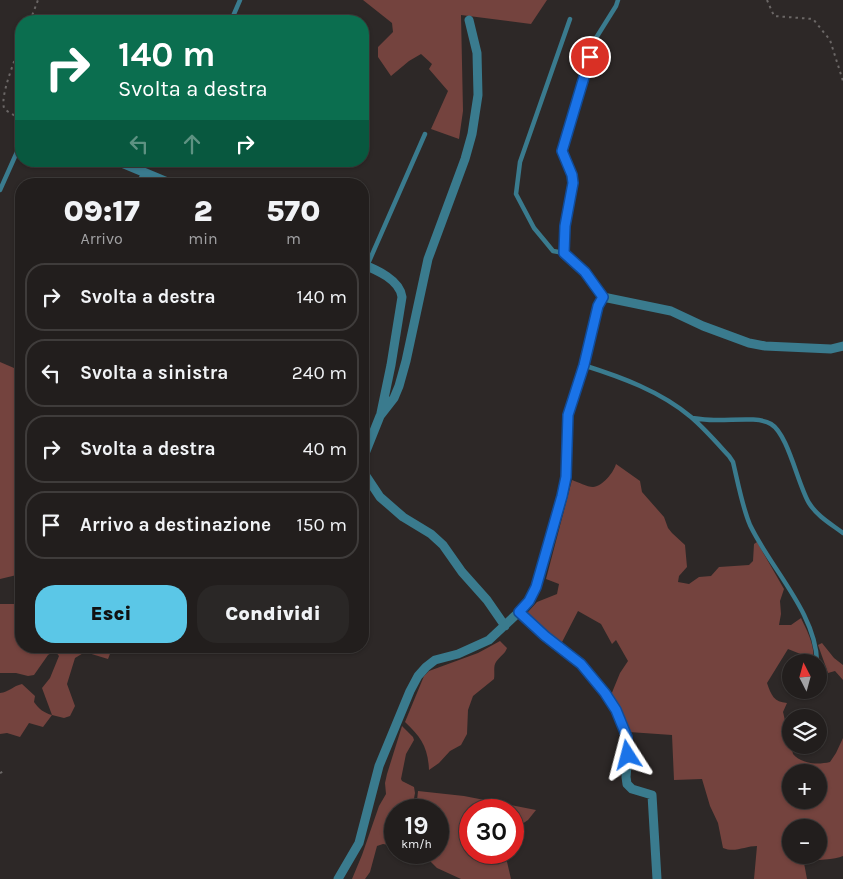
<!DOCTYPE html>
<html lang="it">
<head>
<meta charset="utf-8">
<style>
  :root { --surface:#221e1d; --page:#2a2726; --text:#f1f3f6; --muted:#a2a2a4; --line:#3f3c3b; --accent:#5bc7e7 }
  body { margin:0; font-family:Karla,sans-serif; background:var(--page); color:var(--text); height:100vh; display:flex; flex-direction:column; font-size:19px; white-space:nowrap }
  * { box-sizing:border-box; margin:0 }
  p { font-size:16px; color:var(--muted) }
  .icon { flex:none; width:28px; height:28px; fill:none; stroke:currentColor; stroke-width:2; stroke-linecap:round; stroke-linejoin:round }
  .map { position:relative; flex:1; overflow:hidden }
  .side { position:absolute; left:15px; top:178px; width:354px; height:475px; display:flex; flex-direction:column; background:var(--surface); border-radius:20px; box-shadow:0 1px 4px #0004,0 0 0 1px var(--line) }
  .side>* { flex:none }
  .banner { position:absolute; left:15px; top:15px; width:354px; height:152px; border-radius:20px; box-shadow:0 1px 4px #0004,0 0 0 1px var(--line); background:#0b6e4f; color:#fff; overflow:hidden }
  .needle { width:32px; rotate:354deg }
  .fabs { position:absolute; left:782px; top:654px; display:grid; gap:10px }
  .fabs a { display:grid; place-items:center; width:45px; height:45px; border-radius:50%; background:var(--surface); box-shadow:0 1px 4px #0004,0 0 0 1px var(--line); font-size:25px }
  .speed { position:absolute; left:384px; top:799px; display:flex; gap:10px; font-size:25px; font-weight:700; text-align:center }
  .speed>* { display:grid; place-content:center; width:65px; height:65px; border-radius:50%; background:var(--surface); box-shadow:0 1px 4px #0004,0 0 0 1px var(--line); line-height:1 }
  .speed small { font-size:12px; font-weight:400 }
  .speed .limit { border:8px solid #d22; background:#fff; color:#111 }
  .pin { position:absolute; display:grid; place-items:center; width:42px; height:42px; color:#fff; margin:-21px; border:2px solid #fff; border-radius:50%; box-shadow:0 1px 5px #0007 }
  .me { position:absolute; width:55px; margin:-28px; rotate:351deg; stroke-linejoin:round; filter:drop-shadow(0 0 4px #0008) }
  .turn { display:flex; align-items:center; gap:18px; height:105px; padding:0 20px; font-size:22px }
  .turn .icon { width:65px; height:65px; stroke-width:2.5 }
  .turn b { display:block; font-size:35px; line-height:42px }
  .lanes { display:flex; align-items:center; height:48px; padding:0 20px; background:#0003; justify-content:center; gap:25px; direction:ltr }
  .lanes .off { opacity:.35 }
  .eta { display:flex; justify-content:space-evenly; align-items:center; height:85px; text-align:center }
  .eta b { font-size:30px; font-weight:800; line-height:35px }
  .action { display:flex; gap:10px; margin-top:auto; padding:10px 20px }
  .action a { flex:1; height:58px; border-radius:20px; background:var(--accent); color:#111; font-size:20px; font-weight:800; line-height:58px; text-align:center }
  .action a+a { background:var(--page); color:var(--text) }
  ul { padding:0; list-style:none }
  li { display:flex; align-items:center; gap:15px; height:68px; margin:0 10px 8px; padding:0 10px; border:2px solid var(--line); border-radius:20px }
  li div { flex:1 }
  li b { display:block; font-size:19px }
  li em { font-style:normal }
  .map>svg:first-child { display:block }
  .green { fill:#74433e; fill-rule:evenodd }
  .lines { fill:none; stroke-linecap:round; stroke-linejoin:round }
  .path { stroke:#6b6766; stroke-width:2; stroke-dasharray:2.5 4; stroke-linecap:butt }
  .lane { stroke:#3a7b8e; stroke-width:4.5 }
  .street { stroke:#3a7b8e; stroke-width:9 }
  .route-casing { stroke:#114b97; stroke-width:12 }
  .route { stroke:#1a73e8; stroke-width:9 }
</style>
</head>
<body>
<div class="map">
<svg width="843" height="879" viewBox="0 0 843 879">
  <rect width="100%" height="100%" fill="#2d2827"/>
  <path class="green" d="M363,0H547L531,24L461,15L463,111L459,139L431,129L448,91L429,69L432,64L421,54L409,61L391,76L378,57V47L393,32L392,23Z
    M0,362L21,371V574L0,579Z
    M616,464L640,481L642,492L664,517L668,528L672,533L685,545L687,567L679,576L678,582L689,584L699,577L711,576L719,567L749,565L753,561L754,544L757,542L784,589L780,601L781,614L779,625H791L801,618C807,631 815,645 813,659L788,649L767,683C771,695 774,702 787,703L783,712L793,754C802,764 817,765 830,762L836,753L843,738V856C835,860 816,859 804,863L807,879H754L757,846C745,846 735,853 723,848L718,823L710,806L702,779L674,780L672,735L629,732L611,695L620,673L628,661L616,640L612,644L601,624L578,611L561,644L527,615V613L537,602L557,594L559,584L546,579L572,480C578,482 587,487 593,487C602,487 614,472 616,464ZM791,772H819V800H791ZM791,828H819V855H791Z
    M0,604H21V646H113L108,659L85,652L75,658L67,684L75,706L70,716L64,718L52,715L43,727L29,723L20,737L7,733L0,734V693C9,692 13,686 22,684L35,696L34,702C39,709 44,713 52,715L42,688L50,678L59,656L55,651L48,655L34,675L28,676L16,673H0Z
    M500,641L507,648C505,654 500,656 496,662C493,666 495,673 494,679L473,696L468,710L467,734L461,745L450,751L439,763L429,770C428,747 421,737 405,722L424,676L429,671L478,653Z
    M822,643L834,658L843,665V680L835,671L828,673L818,645Z
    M402,726L413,737L414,740L406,754L401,779L402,781L414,787L415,793L412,810H395V846L383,844L377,846L370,872L365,879H352L362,855L379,806L386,794L385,783L387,774Z
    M418,791L464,796L536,810L528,820L513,830L512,810H470V852L505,853L511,879H461L437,868L424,855L412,854L411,853L438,852V810H416Z"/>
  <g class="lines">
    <path class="path" d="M767,0L774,16L813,19L830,40L843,81
      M30,21L38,0
      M21,43C16,57 0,95 4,108C8,113 16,116 21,119
      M0,773L4,771"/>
    <path class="lane" d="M231,21L240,0
      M138,184L144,172
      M0,190L21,143
      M564,253L553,251L544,240L534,228L516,194L520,162L570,19
      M367,266L425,134
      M603,297L585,271L564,253L565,226L573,183L572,175L562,151L596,38L616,6L618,0
      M583,365C621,377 660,391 691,417C705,429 717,443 729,456L733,462C738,483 742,506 750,525C771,569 816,613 817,662
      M692,418C699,419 707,420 714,420C730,421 758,416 771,424C788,434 798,485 809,503C817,516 831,524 843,533"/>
    <path class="street" d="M117,161L172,184
      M362,264C377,270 400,280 402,297L391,365L381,413
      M362,461L380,416L394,398L399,386L406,361L428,259L465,159L472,134L478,95L477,53L469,20
      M362,470L380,497L403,517L431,534L443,545L462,572L487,600L505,626
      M519,612L545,636L581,664L605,693L616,710L627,737L628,755L626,777L627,784L632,789L652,795L657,879
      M338,879L359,843L379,766L410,691L418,676L426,667L435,660L458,654L489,640L519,612L529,601L536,587L562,495L566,477L568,415L583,365L598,306L603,297L671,311L703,326L749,343L765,346L831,349L843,346"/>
  </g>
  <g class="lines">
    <defs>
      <path id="route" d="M590,57L562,151L572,175L573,183L565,226L564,253L585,272L603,297L598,306L584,365L568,415L566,477L562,496L536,587L529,601L519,612L545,636L581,664L605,693L616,710L627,737L628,755"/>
    </defs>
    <use href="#route" class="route-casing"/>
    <use href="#route" class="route"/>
  </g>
</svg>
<div class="fabs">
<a><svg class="needle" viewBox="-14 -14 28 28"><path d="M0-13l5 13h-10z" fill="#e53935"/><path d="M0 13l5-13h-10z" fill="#a2a2a4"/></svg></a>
<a><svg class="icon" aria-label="layers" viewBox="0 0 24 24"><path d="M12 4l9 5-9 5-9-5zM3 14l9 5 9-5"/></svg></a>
<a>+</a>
<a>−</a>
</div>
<div class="speed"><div>19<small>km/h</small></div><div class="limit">30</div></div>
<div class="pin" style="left:590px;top:57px;background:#d93025"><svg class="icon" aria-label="arrive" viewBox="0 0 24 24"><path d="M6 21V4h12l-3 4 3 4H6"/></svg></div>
<svg class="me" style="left:628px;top:755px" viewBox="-20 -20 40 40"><path d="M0-17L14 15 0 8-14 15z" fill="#1a73e8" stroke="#fff" stroke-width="4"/></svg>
<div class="banner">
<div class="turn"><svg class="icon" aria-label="right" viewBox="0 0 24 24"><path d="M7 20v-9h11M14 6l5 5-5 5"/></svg><div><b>140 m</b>Svolta a destra</div></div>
<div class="lanes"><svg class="icon off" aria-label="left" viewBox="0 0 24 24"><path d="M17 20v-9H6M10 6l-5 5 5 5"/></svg><svg class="icon off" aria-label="ahead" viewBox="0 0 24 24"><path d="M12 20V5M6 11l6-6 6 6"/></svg><svg class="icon" aria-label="right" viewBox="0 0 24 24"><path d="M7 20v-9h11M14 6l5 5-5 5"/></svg></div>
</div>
<section class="side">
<div class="eta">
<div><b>09:17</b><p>Arrivo</p></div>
<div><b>2</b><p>min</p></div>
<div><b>570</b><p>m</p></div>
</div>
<ul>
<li><svg class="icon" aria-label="right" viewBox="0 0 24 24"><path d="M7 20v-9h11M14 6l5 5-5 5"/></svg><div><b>Svolta a destra</b></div><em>140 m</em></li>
<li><svg class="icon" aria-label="left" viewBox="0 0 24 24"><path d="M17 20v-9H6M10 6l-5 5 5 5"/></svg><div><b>Svolta a sinistra</b></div><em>240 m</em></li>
<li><svg class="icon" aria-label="right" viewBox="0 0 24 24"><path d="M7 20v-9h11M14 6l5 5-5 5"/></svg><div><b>Svolta a destra</b></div><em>40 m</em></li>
<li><svg class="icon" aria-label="arrive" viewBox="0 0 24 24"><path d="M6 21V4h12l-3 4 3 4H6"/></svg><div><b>Arrivo a destinazione</b></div><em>150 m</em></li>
</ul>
<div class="action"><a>Esci</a><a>Condividi</a></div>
</section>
</div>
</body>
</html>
